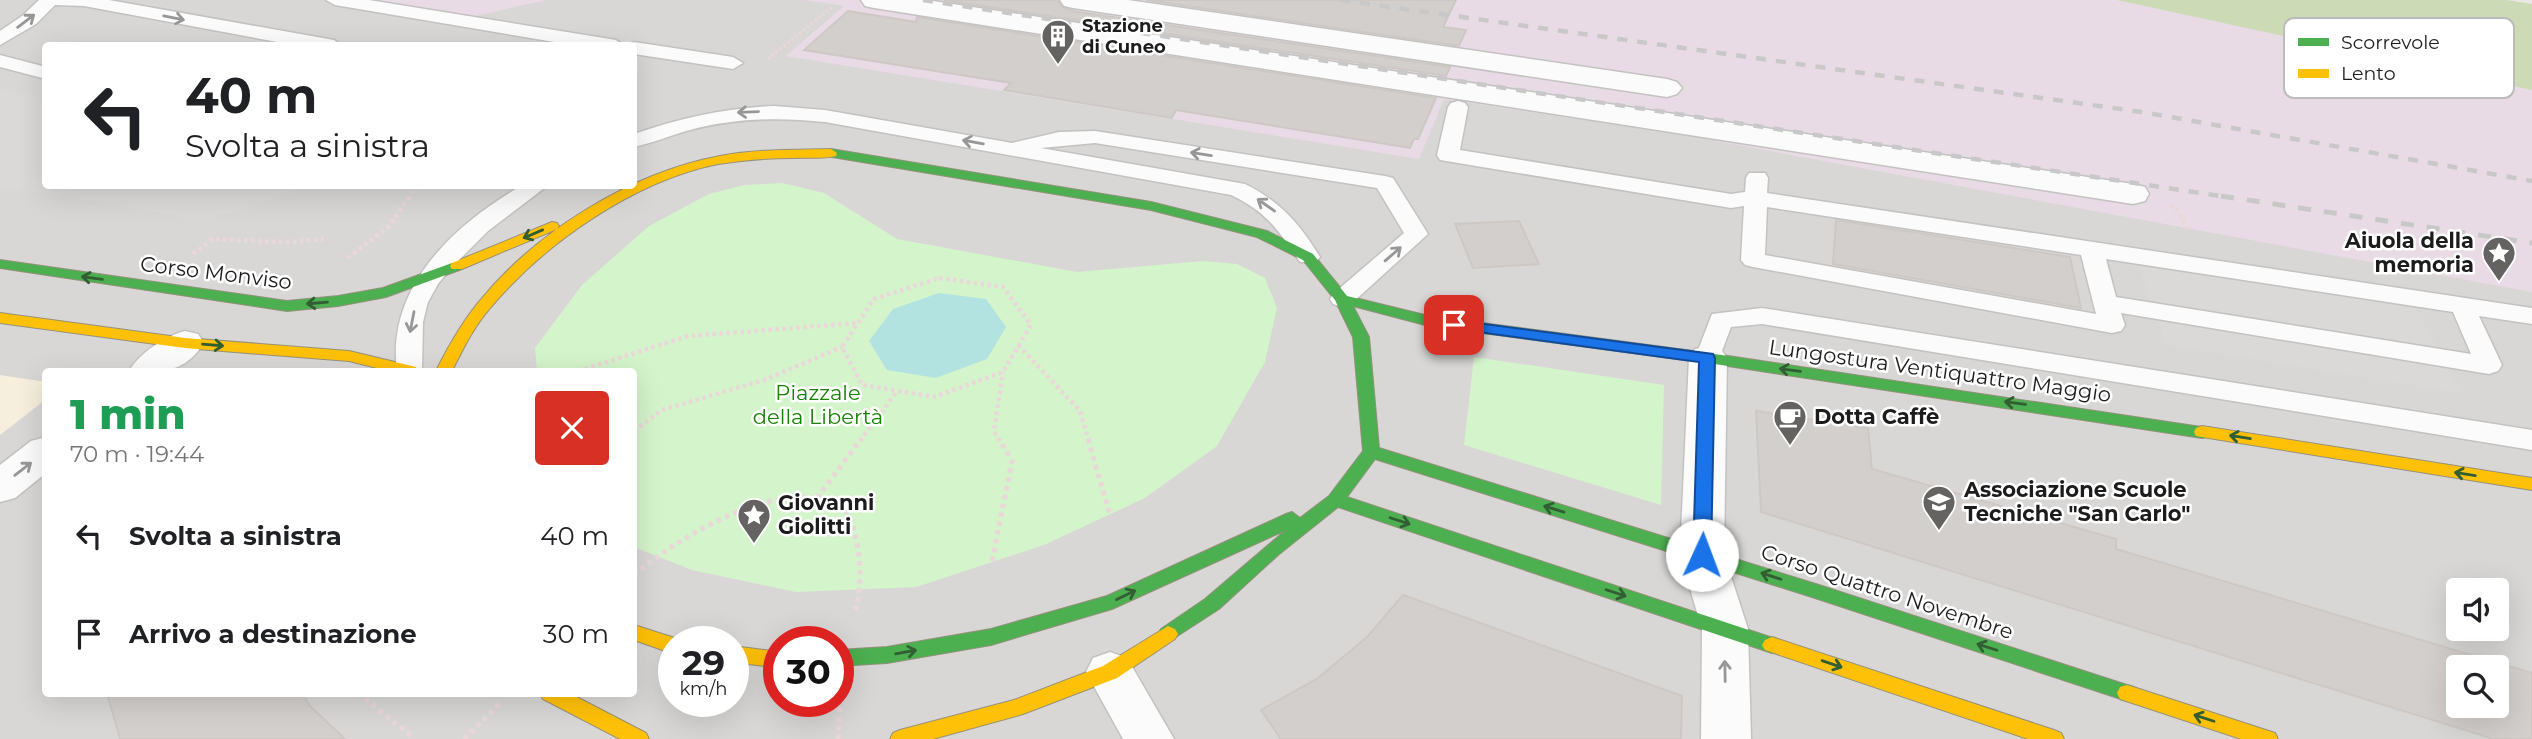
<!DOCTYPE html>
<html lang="it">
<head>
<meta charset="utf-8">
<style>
  :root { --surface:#fff; --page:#f2f2f2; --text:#202124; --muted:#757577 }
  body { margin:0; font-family:Montserrat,sans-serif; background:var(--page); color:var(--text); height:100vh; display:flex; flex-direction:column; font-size:26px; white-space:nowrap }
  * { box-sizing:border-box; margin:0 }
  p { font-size:23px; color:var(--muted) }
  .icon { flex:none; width:38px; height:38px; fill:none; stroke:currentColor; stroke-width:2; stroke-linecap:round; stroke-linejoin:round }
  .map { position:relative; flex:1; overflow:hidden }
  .sheet { position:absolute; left:42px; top:368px; width:595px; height:329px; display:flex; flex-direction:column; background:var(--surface); border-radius:7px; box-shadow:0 7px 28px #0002 }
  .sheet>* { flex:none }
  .banner { position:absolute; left:42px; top:42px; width:595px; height:147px; border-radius:7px; box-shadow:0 7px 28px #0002; background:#fff; color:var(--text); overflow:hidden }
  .buttons { position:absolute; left:2446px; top:578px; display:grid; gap:14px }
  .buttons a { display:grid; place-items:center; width:63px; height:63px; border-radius:7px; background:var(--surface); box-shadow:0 7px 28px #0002; font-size:35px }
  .speed { position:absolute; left:658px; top:626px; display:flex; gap:14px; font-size:35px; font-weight:700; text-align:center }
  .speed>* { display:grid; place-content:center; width:91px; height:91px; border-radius:50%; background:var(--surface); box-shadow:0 7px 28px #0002; line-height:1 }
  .speed small { font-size:18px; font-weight:400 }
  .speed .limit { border:10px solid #d22; background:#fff; color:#111 }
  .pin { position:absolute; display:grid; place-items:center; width:60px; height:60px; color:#fff; margin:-30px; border-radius:14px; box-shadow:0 4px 10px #0006 }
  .me { position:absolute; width:77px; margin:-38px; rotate:2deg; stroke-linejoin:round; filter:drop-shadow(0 0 5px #0008) }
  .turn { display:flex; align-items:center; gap:24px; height:147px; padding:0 28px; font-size:32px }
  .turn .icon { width:91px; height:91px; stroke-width:2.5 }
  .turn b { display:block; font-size:49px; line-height:60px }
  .round { display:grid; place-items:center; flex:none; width:74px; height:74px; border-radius:7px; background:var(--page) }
  .overview { display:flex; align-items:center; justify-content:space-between; height:119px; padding:0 28px }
  h1 { font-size:42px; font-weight:800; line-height:52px; color:#1e9e55 }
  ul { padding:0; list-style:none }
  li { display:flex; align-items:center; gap:21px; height:98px; padding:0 28px }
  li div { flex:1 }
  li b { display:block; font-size:26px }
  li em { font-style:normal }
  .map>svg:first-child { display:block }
  .residential { fill:#d9d7d6; fill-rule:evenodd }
  .industrial { fill:#e8dbe6 }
  .education { fill:#f6efdd }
  .forest { fill:#ccdbb6 }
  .park { fill:#d4f4cb }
  .parking { fill:#dad9d8 }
  .water { fill:#b3e3e1 }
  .building { fill:#d3cfcd; stroke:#cec8c5; stroke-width:2; fill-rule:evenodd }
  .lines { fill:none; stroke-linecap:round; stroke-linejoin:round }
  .lane-casing { stroke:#c3c2c0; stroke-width:3 }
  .street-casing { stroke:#c3c2c0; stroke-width:3 }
  .fast-casing { stroke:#95917c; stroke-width:2 }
  .slow-casing { stroke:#95917c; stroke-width:2 }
  .path-far2 { stroke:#ead7d9; stroke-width:3.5; stroke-dasharray:2.5 2.5; stroke-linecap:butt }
  .path-far1 { stroke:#ead7d9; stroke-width:4.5; stroke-dasharray:3.5 3.5; stroke-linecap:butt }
  .path { stroke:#ead7d9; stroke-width:5; stroke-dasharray:4.5 4.5; stroke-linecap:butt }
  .lane { fill:#fcfbfb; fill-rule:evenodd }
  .street { fill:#fcfbfb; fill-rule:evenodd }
  .fast { fill:#4caf50; fill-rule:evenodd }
  .slow { fill:#ffc107; fill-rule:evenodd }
  .rail-far1 { stroke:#c9c8c8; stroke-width:4.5; stroke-dasharray:10 10; stroke-linecap:butt }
  .rail { stroke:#c9c8c8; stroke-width:5; stroke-dasharray:13 13; stroke-linecap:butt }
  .oneway { stroke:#979797 }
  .oneway2 { stroke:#325e33 }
  .route { fill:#1a73e8; stroke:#114b97; stroke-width:2 }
  .labels { text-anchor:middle; stroke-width:5; stroke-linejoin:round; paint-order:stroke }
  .far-poi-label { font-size:18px; font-weight:bold; fill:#1c1c1c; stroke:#fff; text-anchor:start }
  .poi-label { font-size:21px; font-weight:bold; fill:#1c1c1c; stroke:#fff; text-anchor:start }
  .street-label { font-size:21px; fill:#1c1c1c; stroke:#fff }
  .park-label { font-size:21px; fill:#158300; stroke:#fff }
  .key { fill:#fff; stroke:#bbb; stroke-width:2 }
  .key-label { font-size:19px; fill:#1c1c1c }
</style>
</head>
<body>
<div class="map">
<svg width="2532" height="739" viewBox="0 0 2532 739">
  <rect width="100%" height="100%" fill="#eae7e4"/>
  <path class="residential" d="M0,0H2117L2532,90V739H0ZM46,46H634V186H46ZM46,371H634V693H46ZM2459,590H2497V628H2459ZM674,642H733V702H674ZM779,642H838V702H779ZM2459,667H2497V705H2459Z"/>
  <path class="industrial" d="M335,0H546L453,21Z
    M805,0H2117L2532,90V292L1673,133L1444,99L1419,159L786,56L844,6Z"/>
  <path class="education" d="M0,375L46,382L45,400L0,435Z"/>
  <path class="forest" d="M2117,0H2506L2532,4V90Z"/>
  <path class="park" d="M782,183L824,193L897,239L1077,272L1203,261L1237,264L1265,278L1277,308L1265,362L1217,446L1145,498L1044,545L916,587L796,592L692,570L634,547V371H537L535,348L582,285L649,226L709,194L745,185Z
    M1474,357L1664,385L1661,505L1464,445Z"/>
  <path class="parking" d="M0,89L45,98L46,186H307L254,207L200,220L0,186Z
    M2139,266L2415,307L2461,393L2166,345Z"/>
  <path class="water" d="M939,293L986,299L1006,327L987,359L936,378L887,370L869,341L893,309Z"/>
  <path class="building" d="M944,0H1057L1062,7L1072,11L1450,67L1446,76Z
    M1146,0H1456L1443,27L1466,30L1459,46Z
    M848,11L916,22L917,17L1436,98L1418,139H1414L1410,148L1176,110L1172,118L1004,90L1011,83L804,50Z
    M1836,220L2070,257L2081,308L1833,264Z
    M1519,221L1539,264L1473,268L1455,224Z
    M1756,411L1868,428L1872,469L2116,539V549L2532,673V739H2494L1761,512ZM2459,667H2497V705H2459Z
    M1403,595L1682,696L1681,739H1281L1261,710L1318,678L1367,637Z
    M107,693H302L310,706L345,739H120Z"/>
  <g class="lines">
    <defs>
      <path id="lane" d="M39,0H109L334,40L343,46H299L84,6L55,5L36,24L0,45V31L22,16Z
        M326,0H369L616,40L625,46H578L335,5Z
        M634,42L733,57L743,63L733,69L634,54V46H626Z
        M0,55L46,67V79L0,67Z
        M1458,101L1465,103L1468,107L1460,150L1731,194L1745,192L1746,178L1749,173H1765L1768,178L1767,193L2532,308V324L2479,316L2502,365L2498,371L2489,374L2121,313L2125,325L2121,331L2112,333L1753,267L1745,265L1741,260L1744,206L1731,208L1440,160L1437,155L1448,107L1451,103ZM1767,207L2081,255L2096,314L1765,255ZM2106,259L2453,312L2471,354L2116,297Z
        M774,106L825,110L1012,143L1059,132L1095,131L1385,176L1393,178L1428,234L1351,304L1342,307L1333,304L1330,299L1333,294L1404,233L1377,188L1095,143L1041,148L1245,184C1280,201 1300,224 1320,257L1316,262H1300C1278,230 1267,212 1231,195L825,122C779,117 735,118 690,130C671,135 653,143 634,147V134C680,118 726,108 774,106Z
        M521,186H547L488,231L451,268L438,284L428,302L423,322L422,370L397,371C386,287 454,225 521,186Z
        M1762,308L2532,430V450L1762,324L1731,327L1717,364L1708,366L1699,364L1695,358L1712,314Z"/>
      <path id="street" d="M861,0H927L2133,184L2145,187L2149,194L2145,201L2133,204L874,8L865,6Z
        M1060,0H1128L1667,79L1677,82L1682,88L1677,94L1667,97L1073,8L1064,6Z
        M185,331L198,334L204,343C183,375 162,371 129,371C140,353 165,336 185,331Z
        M1708,346L1721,349L1727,358L1724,555L1748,629L1751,739H1701L1702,629L1680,555L1689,358L1695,349Z
        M46,437V473L15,498L0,502V465L31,441Z
        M1110,652L1127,658L1174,739H1123L1086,672L1093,658Z"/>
      <path id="fast" d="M831,149L1151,202L1267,231L1313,254L1347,296L1429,316L1708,353L2208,428L2210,432L2208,436L2202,438L1708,363L1429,326L1353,306L1369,337L1379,448L1819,585L2127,685L2134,687L2137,693L2134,699L2127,701L1815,598L1375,459L1347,497L1779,640L1782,645L1779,650L1772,653L1338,507L1278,555L1219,609L1168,642L1161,639L1158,634L1161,629L1205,599L1286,530L1112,609L991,645L887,663L838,666V650L887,647L991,629L1107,596L1286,514L1292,512L1300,518L1329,496L1363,451L1353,337L1335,300L1303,260L1257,237L1151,210L826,156L825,153Z
        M0,260L287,301L338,296L383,288L452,263H462L464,266L462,269L386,297L338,306L287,311L0,268Z"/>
      <path id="slow" d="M831,149L837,153L836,156C822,159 807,157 793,158C768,158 743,160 718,164C634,181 545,243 491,307C474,326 463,349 452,371H436C448,347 461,324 478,303C535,232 630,173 720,156C756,149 794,150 831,149Z
        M552,222L557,223L559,226L557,229L462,269H452L450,266L452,263Z
        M0,313L185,338L349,351L416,367L418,371H389L349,361L185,348L0,323Z
        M2202,426L2532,478V490L2196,436L2194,432L2196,428Z
        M634,625L681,640L682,642H674V654L634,640Z
        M1168,626L1175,629L1178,634L1175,639L1117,678L1023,714L933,739H890L893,733L900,730L1014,700L1103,666Z
        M1772,637L2054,730L2061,733L2064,739H2028L1765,650L1762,645L1765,640Z
        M733,646L779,652V668L733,662Z
        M2127,685L2275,733L2278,739H2241L2120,699L2117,693L2120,687Z
        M540,693H569L646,733L649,739H620L543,699Z"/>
    </defs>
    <use href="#lane" class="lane-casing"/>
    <use href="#street" class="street-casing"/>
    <use href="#fast" class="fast-casing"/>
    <use href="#slow" class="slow-casing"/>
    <path class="path-far2" d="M768,59L832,7
      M409,198L417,186"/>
    <path class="path-far1" d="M2170,205L2175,207L2190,230
      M193,254L213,239L289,242L324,239
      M348,258L389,226L410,196
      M939,278L1003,287L1031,325L1003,372L934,397L862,385L842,347L874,299Z
      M1018,345L1080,411L1089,441
      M578,371L688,336L857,323
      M634,431L662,410L767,379L842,347
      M860,441L897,391
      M1000,441L994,431L1003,372"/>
    <path class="path" d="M1088,439L1110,515
      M817,498L861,439
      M992,561L1012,461L999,439
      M634,575C675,540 764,486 820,499C830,501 840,508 849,513C860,548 864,577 855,613
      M358,693L415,739
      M464,739L501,702
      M838,739L840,703"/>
    <use href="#lane" class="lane"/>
    <use href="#street" class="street"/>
    <use href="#fast" class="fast"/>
    <use href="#slow" class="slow"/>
    <path class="rail-far1" d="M923,0L2233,198
      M1340,0L2142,112L2532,181"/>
    <path class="rail" d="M2221,196L2532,243"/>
  </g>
  <defs><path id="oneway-shaft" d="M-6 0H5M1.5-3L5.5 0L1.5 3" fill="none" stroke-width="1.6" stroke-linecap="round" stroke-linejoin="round" transform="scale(1.75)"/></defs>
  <g class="oneway">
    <use href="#oneway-shaft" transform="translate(174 18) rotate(11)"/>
    <use href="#oneway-shaft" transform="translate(26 21) rotate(-37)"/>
    <use href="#oneway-shaft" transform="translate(748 112) rotate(178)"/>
    <use href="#oneway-shaft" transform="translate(973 142) rotate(-170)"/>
    <use href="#oneway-shaft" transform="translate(1201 154) rotate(-171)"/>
    <use href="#oneway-shaft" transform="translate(1266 205) rotate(-145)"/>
    <use href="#oneway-shaft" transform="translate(1393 254) rotate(-41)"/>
    <use href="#oneway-shaft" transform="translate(412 322) rotate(101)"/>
    <use href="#oneway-shaft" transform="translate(23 469) rotate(-38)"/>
    <use href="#oneway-shaft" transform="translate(1725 671) rotate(-91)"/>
  </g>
  <g class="oneway2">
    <use href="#oneway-shaft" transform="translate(533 234) rotate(157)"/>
    <use href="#oneway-shaft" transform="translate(92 278) rotate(-172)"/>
    <use href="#oneway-shaft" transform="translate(317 303) rotate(175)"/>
    <use href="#oneway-shaft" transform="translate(213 345) rotate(5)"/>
    <use href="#oneway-shaft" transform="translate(1790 370) rotate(-172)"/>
    <use href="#oneway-shaft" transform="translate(2015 403) rotate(-172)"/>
    <use href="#oneway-shaft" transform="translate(2240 437) rotate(-171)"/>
    <use href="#oneway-shaft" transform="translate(2465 474) rotate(-171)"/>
    <use href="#oneway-shaft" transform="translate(1554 509) rotate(-163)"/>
    <use href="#oneway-shaft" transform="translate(1400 521) rotate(18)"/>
    <use href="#oneway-shaft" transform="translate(1771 576) rotate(-162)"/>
    <use href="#oneway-shaft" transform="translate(1616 593) rotate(18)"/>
    <use href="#oneway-shaft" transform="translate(1126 595) rotate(-26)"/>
    <use href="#oneway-shaft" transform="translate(1987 647) rotate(-162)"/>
    <use href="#oneway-shaft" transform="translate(906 652) rotate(-10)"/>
    <use href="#oneway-shaft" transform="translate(1832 664) rotate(19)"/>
    <use href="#oneway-shaft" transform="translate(2204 718) rotate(-162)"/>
  </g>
  <path class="route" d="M1454,320L1713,354L1715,358L1711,555L1709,559H1696L1693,555L1699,362L1449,328L1447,325Z"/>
  <defs>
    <symbol id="building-pin" viewBox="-11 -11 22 30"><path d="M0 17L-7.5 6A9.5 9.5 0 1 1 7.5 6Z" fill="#646362" stroke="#fff"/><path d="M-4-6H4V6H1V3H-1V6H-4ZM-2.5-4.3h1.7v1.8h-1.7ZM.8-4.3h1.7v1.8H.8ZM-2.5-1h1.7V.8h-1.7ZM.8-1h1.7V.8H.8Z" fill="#fff"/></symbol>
    <symbol id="sight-pin" viewBox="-11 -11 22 30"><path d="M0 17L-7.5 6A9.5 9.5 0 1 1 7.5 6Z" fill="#646362" stroke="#fff"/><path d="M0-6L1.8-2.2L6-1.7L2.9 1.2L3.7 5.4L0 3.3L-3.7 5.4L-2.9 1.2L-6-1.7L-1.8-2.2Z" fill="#fff"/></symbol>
    <symbol id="cafe-pin" viewBox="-11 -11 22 30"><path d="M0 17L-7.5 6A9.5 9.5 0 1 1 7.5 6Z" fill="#646362" stroke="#fff"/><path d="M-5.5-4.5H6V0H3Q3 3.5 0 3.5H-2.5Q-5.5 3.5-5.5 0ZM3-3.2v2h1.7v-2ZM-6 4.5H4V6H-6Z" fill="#fff"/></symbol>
    <symbol id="university-pin" viewBox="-11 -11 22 30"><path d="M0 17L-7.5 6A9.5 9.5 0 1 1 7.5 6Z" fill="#646362" stroke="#fff"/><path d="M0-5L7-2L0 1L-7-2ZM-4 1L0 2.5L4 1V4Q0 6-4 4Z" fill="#fff"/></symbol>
  </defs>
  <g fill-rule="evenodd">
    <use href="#building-pin" x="1039" y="17" width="38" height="52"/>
    <use href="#sight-pin" x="2480" y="234" width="38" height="52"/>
    <use href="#cafe-pin" x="1771" y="398" width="38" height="52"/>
    <use href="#university-pin" x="1920" y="483" width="38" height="52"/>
    <use href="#sight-pin" x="735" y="496" width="38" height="52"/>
  </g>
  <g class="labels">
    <g class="far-poi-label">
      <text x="1082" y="32">Stazione<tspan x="1082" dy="21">di Cuneo</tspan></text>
    </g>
    <g class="poi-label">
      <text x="2474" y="248" text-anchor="end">Aiuola della<tspan x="2474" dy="24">memoria</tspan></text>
      <text x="1814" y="424">Dotta Caffè</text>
      <text x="1964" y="497">Associazione Scuole<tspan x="1964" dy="24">Tecniche "San Carlo"</tspan></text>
      <text x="778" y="510">Giovanni<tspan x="778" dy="24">Giolitti</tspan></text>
    </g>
    <g class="street-label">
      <text transform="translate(216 273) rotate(7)" y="7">Corso Monviso</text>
      <text transform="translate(1940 371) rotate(8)" y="7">Lungostura Ventiquattro Maggio</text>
      <text transform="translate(1887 592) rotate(18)" y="7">Corso Quattro Novembre</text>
    </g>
    <g class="park-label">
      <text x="818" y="400">Piazzale<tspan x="818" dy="24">della Libertà</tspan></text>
    </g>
  </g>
  <rect x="2284" y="18" width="230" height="80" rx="10" class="key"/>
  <rect x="2298" y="38" width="31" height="8" fill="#4caf50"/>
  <rect x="2298" y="69" width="31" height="9" fill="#ffc107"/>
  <g class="key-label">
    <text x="2341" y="49">Scorrevole</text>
    <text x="2341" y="80">Lento</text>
  </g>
</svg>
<div class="buttons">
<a><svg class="icon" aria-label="sound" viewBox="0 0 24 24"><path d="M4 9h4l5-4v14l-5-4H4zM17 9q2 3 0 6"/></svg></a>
<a><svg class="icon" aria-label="search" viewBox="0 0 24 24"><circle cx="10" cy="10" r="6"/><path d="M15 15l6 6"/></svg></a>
</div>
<div class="speed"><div>29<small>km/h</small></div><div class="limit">30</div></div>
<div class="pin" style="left:1454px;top:325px;background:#d93025"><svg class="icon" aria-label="arrive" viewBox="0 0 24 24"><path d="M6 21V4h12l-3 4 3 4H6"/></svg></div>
<svg class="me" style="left:1702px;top:555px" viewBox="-20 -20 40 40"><circle r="19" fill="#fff"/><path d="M0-13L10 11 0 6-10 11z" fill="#1a73e8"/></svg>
<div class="banner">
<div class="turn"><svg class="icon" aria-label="left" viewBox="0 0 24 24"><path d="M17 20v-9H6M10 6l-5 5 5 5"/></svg><div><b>40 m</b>Svolta a sinistra</div></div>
</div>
<section class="sheet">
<div class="overview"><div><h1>1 min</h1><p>70 m · 19:44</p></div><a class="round" style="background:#d93025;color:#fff"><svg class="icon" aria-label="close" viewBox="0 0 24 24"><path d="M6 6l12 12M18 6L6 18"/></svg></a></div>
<ul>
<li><svg class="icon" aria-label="left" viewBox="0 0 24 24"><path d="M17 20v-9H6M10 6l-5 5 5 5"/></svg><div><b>Svolta a sinistra</b></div><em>40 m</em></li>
<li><svg class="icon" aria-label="arrive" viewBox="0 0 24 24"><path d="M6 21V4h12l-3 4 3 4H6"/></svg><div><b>Arrivo a destinazione</b></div><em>30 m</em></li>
</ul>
</section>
</div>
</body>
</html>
